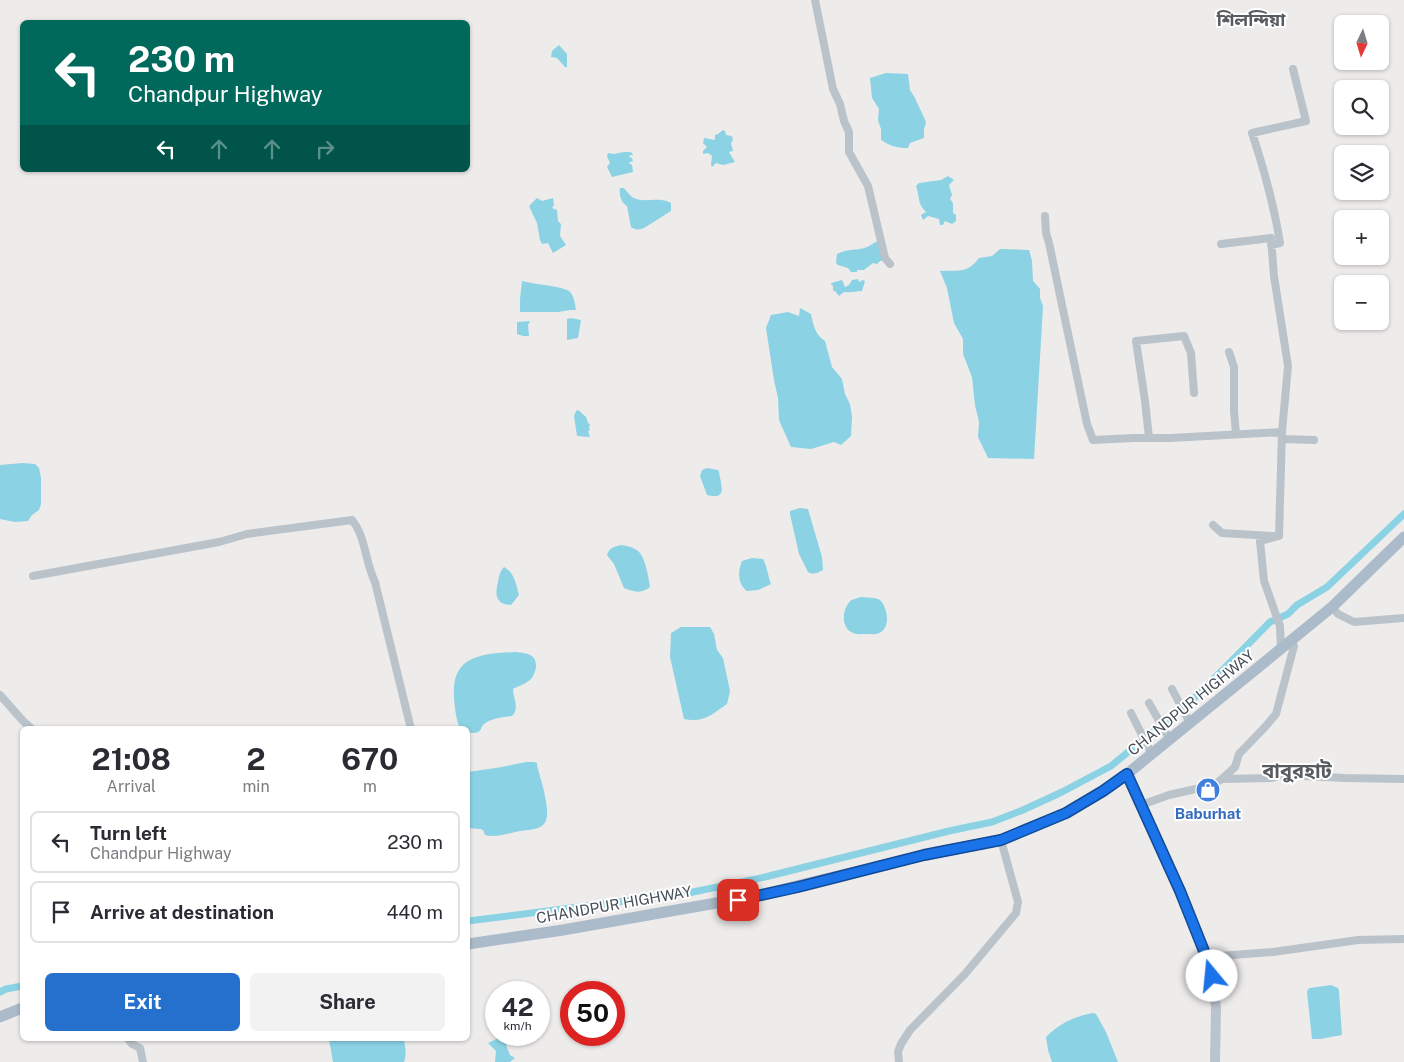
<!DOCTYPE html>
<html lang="en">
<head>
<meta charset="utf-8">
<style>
  :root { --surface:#fff; --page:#f2f2f3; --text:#2b2b33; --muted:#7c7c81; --line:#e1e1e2; --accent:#2670cd }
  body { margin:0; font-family:"Public Sans","Noto Sans Bengali",sans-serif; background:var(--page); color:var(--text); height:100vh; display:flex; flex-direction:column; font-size:19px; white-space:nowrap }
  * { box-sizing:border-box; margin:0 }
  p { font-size:16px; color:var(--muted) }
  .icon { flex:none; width:28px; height:28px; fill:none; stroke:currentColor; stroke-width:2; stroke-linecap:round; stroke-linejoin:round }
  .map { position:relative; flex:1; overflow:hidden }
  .details { position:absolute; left:20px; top:726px; width:450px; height:315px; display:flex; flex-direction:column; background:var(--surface); border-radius:8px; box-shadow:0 1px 4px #0004 }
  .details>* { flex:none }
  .banner { position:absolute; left:20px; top:20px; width:450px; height:152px; border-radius:8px; box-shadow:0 1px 4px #0004; background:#00695c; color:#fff; overflow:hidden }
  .needle { width:32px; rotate:184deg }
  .fabs { position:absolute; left:1334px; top:15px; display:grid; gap:10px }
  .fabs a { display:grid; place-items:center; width:55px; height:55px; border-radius:8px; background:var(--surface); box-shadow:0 1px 4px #0004; font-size:25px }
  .speed { position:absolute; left:485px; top:981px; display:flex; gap:10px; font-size:25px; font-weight:700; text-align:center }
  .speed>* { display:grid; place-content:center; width:65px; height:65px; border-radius:50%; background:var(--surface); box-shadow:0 1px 4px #0004; line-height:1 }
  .speed small { font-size:12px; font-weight:400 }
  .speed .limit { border:8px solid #d22; background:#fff; color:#111 }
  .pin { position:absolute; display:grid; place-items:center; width:42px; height:42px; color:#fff; margin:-21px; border-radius:10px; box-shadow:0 2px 8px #0006 }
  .me { position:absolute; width:55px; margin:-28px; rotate:343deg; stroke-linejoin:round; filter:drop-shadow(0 0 4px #0008) }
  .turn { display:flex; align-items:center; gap:18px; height:105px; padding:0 25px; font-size:22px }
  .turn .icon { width:65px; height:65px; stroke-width:2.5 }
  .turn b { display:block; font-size:35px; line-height:42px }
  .lanes { display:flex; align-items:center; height:48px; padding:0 25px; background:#0003; justify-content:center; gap:25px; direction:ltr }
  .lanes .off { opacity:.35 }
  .eta { display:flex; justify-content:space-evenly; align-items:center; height:85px; text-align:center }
  .eta b { font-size:30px; font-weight:700; line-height:35px }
  .cta { display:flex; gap:10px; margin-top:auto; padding:10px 25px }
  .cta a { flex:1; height:58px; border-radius:8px; background:var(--accent); color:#fff; font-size:20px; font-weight:700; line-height:58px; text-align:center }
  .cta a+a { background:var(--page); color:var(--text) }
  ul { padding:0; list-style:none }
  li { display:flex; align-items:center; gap:15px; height:62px; margin:0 10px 8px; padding:0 15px; border:2px solid var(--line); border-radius:8px }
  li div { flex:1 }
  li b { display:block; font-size:19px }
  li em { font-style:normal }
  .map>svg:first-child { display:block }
  .water { fill:#8bd2e4 }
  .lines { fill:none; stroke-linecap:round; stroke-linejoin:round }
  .canal { stroke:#8bd2e4; stroke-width:7 }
  .minor { stroke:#bac3ca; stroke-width:8 }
  .secondary { stroke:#bac4ce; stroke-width:10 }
  .primary { stroke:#acbbc9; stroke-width:11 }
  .route-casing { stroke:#114b97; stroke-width:12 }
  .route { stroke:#1a73e8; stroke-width:9 }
  .labels { text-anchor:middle; stroke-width:4; stroke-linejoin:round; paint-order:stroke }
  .street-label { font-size:15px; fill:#454e57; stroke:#fff }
  .shop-label { font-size:15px; font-weight:bold; fill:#366cbe; stroke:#fff }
  .quarter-label { font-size:18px; font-weight:bold; fill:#585c5f; stroke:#fff }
  .district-label { font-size:20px; font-weight:bold; fill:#585c5f; stroke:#fff }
</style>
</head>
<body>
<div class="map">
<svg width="1404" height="1062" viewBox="0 0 1404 1062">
  <rect width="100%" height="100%" fill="#eeebeb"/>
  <path class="water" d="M559,45L567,54V67H565L557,58L551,57L552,51Z
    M886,73L908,74L910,90L915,98L926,122L924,129V138L910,143L908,148C897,148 890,146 881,140V129L878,120L879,109L872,98L870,78Z
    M723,130L725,131L726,135L732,136L733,140L731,143L733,151L729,152L735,162L723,165L716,163L712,167L711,165L712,156L708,153L703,154V151L707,147L703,143L704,138L715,140V135L718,134Z
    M624,152H630L632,153L633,155H630L629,157L632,158L633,161L630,162L629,163L632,165L633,172L612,177L607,167L610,163L607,156L608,153L614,154Z
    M948,176L954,180L949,185L952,195L950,199L953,203V213L956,215V221L952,224L945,221L943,225H940L939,219L928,216L923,220L921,215L926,212C917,203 920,197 916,186L919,183L941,180Z
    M620,188H623C627,190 628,194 632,197C642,204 657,196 671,203V211L644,228C639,230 635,230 631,227L627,206C621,202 619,195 620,188Z
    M537,198L542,201L553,198L554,205L552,208L557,210L558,221L561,224L560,236L566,245L553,253L548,243L542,244L540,240L537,223L529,206Z
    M879,241L882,261H880L877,264L873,263L864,270H857V272H851L848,268L838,265L836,263L837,254C848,248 857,251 867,247C872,245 874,242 879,241Z
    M1000,249L1029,250L1032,261L1033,281L1040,289V298L1043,306L1034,459L988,458L978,437L979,422L975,405L972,377L963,354V339L954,323L947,288L940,271C958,270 967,274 979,258L992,256Z
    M858,279L859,282L863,280L865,281L862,291C856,291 850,293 844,292L839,296L835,291H833V286L831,284V283L842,280L845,287L849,285L852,280Z
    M522,281C532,284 561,286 569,291C574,295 575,304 576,310H570L558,312H520V299Z
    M800,308L811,314C813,324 815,335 825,341L832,367L842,379L845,394L850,404L852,417L851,436L841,445L834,442L811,449L791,447L779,420L778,398L774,380L766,328L771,315L788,312L799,316Z
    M571,318L581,320L578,338L567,340V319Z
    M530,321L528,325L529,336H523L517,334V322Z
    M578,410L586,417L588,423L590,424L589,428L590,430L588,431L590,437L577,436L574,416L576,411Z
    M23,463L35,464L39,468L41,478V504L39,510L32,515L28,521L15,522L0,519V465Z
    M707,468L718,470L719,472C721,486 728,500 707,495L700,476L702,470Z
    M800,508L808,509L822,557L823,570C818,573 813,575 808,572L799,554L790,514V511Z
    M621,545C627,546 634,547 639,552C645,557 649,579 650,587C641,594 634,592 624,588L614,564L607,555C609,548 613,547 621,545Z
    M752,558L763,559C767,566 768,576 771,584L758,590L747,591C737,583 738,571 742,561Z
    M504,567C515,573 516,585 519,595L511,605C495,605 495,594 498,582C499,576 500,571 504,567Z
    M861,597C866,598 875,597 880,600C887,607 891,625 881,632C877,635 872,634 866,634C861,634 855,635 851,632C842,627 842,612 848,604C851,599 855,599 861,597Z
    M681,627H710L714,634L717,650L723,658L730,691L727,704C711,715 704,723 684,719L670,657L671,633Z
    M516,652C526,653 537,654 536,667C535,671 534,676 531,679C527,683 519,686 513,689C513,699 520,707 512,716C505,717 494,718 487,722C477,727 486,734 468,733V729H460C456,719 455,709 454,698C451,655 481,654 516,652Z
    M526,762H534L537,763V765C540,778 554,817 543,825C537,830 527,830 520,831C509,833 496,838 485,835L483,830L480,829L468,828V772L502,767Z
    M1331,985L1338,988L1339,991L1342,1035L1320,1039H1312L1307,992L1308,989L1310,988Z
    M1093,1013L1096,1014L1106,1032L1118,1062H1052L1048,1050L1046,1037C1059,1024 1075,1016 1093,1013Z
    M501,1035H511L512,1038L510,1043L506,1045L510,1055L515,1058L510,1062H495L496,1051L488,1043L501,1037Z
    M329,1039H404C405,1047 407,1054 404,1062H333Z"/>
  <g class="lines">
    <path class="canal" d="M468,921L688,893L765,877L949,831L992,822L1023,810L1062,792L1111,766L1199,694L1270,622L1288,614L1297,605L1327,587L1404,514
      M0,992L6,989L22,986"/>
    <path class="minor" d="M815,0L833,89L840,104L844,121L849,132V152L868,186L885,258L890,264
      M1045,216L1046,233L1049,243L1087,424L1093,440L1134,438H1170L1282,432
      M1221,244L1271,238L1274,276L1288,366L1282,432L1279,536L1260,541L1264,581L1280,626L1281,649
      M1271,245L1280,243C1274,205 1264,169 1252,133L1306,121L1293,69
      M1229,352L1234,367V411L1236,434
      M1149,438L1145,401L1136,341L1184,336L1191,353L1194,393
      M1283,439L1314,440
      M1213,525L1222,533L1273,536
      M33,576L219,542L247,534L352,520C366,537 365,562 375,582L411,729
      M1332,607L1338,614L1354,622L1404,618
      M1172,689L1190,723
      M0,695L23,721L32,729
      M1149,703L1170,740
      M1131,713L1152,755
      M1222,779L1272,778L1282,775L1345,778L1404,779
      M1141,805L1169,795L1213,785L1222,779L1235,767L1239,754L1265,727L1276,714L1294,646L1291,641
      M1206,957L1273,952L1358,940L1404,939
      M128,1039L132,1044L140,1048L143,1062
      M899,1062L898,1052L901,1044L910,1030L965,974L1016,913L1018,902L1001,840"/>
    <path class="secondary" d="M1127,774L1180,891L1210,966L1216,1007L1215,1062"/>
    <path class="primary" d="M468,944L563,930L756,896L924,855L1001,840L1066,813L1103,791L1127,774L1250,674L1332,607L1404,537
      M0,1017L22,1008"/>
  </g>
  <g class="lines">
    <defs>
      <path id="route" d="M738,900L798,887L924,855L1001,840L1066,813L1103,791L1127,774L1180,891L1210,966L1212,976"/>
    </defs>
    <use href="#route" class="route-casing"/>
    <use href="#route" class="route"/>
  </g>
  <defs>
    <symbol id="shop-disc" viewBox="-11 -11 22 22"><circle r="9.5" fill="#3f7fe0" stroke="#fff"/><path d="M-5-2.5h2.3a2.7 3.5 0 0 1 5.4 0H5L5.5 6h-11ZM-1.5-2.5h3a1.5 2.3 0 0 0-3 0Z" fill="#fff"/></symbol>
  </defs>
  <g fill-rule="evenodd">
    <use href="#shop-disc" x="1194" y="776" width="28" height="28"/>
  </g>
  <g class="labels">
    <g class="street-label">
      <text transform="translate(1191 703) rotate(-39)" y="5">CHANDPUR HIGHWAY</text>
      <text transform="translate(614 905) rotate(-10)" y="5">CHANDPUR HIGHWAY</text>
    </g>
    <g class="shop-label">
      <text x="1208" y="819">Baburhat</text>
    </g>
    <g class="quarter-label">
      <text x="1251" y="26">শিলন্দিয়া</text>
    </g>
    <g class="district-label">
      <text x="1297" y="778">বাবুরহাট</text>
    </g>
  </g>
</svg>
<div class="fabs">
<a><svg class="needle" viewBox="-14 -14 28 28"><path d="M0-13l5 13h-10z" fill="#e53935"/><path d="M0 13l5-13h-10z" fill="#7c7c81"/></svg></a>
<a><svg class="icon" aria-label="search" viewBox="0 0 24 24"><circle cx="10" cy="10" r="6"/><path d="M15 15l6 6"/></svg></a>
<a><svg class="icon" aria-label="layers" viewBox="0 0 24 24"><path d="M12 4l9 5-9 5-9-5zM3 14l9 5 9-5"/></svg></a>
<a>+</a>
<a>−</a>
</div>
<div class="speed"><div>42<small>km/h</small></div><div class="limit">50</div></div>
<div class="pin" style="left:738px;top:900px;background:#d93025"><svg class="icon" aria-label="arrive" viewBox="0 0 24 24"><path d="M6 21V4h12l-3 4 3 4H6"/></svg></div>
<svg class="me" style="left:1212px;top:976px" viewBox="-20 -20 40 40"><circle r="19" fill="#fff"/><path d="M0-13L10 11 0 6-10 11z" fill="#1a73e8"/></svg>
<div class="banner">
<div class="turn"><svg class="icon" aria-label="left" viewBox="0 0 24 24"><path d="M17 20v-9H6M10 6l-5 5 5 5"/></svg><div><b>230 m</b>Chandpur Highway</div></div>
<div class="lanes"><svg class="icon" aria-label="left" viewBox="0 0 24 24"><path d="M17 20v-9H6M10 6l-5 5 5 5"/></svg><svg class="icon off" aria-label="ahead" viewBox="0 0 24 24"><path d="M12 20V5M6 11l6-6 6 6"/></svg><svg class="icon off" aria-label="ahead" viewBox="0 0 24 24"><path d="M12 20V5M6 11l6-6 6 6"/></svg><svg class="icon off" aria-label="right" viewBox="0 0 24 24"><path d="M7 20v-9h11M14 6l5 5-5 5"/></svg></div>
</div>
<section class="details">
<div class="eta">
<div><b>21:08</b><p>Arrival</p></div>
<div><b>2</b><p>min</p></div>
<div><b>670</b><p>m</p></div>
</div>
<ul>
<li><svg class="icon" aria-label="left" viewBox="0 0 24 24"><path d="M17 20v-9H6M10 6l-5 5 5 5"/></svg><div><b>Turn left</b><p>Chandpur Highway</p></div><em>230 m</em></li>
<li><svg class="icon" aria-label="arrive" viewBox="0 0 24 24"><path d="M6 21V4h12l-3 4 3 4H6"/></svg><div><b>Arrive at destination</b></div><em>440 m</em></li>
</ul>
<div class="cta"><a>Exit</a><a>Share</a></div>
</section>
</div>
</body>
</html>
